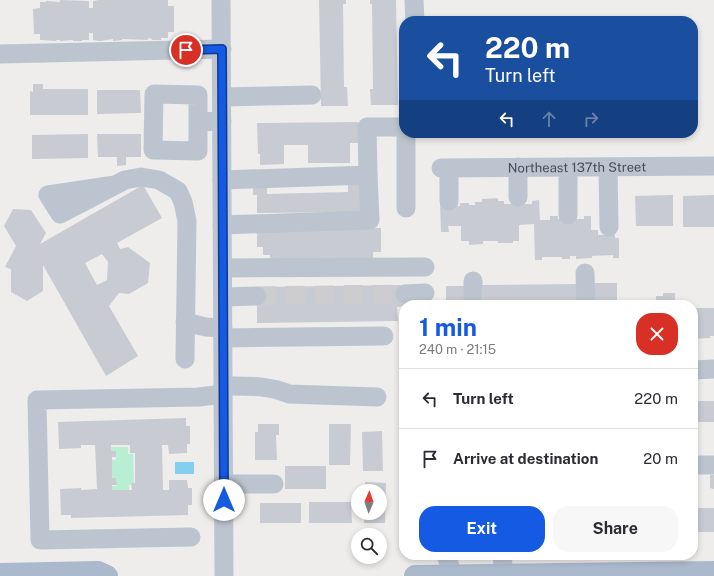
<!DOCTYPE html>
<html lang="en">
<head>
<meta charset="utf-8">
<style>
  :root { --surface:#fff; --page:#f7f7f7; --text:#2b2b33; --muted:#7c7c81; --line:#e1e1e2; --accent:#145ae2 }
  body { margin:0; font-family:"Public Sans",sans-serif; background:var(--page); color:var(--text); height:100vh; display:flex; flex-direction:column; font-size:15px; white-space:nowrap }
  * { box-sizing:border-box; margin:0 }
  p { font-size:13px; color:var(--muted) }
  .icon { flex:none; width:22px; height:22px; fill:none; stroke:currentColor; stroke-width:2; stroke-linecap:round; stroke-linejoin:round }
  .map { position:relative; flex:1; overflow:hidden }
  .side { position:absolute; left:399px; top:300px; width:299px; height:260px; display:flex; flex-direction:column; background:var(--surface); border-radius:16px; box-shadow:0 2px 6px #0003 }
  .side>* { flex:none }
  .guide { position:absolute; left:399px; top:16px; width:299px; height:122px; border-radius:16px; box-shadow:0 2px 6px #0003; background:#1a4fa0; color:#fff; overflow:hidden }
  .needle { width:26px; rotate:2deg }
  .tools { position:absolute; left:351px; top:484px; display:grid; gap:8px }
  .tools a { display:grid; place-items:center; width:36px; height:36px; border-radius:50%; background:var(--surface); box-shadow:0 2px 6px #0003; font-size:20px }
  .pin { position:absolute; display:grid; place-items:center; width:34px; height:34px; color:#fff; margin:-17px; border:2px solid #fff; border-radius:50%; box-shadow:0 1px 4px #0007 }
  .me { position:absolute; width:44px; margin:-22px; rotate:0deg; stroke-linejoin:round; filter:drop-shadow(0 0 3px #0008) }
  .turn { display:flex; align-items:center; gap:14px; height:84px; padding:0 20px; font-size:18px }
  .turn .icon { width:52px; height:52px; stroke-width:2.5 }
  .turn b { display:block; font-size:28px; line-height:34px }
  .lanes { display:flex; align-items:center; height:38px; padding:0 20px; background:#0003; justify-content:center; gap:20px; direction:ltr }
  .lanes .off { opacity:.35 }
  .round { display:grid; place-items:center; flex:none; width:42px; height:42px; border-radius:16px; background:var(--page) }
  .overview { display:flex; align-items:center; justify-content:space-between; height:68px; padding:0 20px }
  h1 { font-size:24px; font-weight:700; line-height:30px; color:var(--accent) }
  .button { display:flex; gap:8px; margin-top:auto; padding:8px 20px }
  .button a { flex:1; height:46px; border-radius:16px; background:var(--accent); color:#fff; font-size:16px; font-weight:700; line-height:46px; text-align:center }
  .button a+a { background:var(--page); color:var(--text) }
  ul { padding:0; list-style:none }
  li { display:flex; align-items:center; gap:12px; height:60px; padding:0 20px; border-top:1px solid var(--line) }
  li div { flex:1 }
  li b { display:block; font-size:15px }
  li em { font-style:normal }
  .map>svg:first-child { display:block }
  .green { fill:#b8efd3 }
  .water { fill:#84ceee }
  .building { fill:#c9cbd2; fill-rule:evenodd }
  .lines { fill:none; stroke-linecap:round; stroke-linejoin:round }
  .minor-tunnel { stroke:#cdcccf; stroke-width:19; stroke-dasharray:19 10; stroke-linecap:butt }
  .minor { stroke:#bcc5cf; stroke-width:19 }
  .major { stroke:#abb9cd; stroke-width:22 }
  .route-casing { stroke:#0d3a93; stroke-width:10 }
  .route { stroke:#145ae2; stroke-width:7 }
  .labels { text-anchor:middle; stroke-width:4; stroke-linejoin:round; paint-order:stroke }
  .street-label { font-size:13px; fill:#444e5a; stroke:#fff }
</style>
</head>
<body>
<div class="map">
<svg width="714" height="576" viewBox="0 0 714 576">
  <rect width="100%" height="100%" fill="#efecec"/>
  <path class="green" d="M111,447H128V454H133L134,484L129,485V491L112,492V486H117L116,479H111V460H116V453H111Z"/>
  <path class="water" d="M175,462H194V474H175Z"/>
  <path class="building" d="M60,0L89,1V8H93V1L99,0H168V6H174V32H168V38H161V40H152V39L148,38V40L122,39V40L113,41V39L100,41L93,40V33H89V40H82V41H73V40L60,41V40H56L57,41L40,40V34H34L33,9L40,8V2H46V1L60,2Z
    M319,0H346V4H343L344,87H347L348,106H321Z
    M370,0H396L398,105H371L370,89H373L372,4H370Z
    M33,84H43V89H88V115H30V91L33,92Z
    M97,90H140L141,113L97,114Z
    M358,122L359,143H350V163H308V145H284V164L260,165V154H258L257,123Z
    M88,134V158L32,159V135Z
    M97,134H141V157H126V165L117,166V157H98Z
    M362,184L360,193V212L257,213V195H253V186H267V194L348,192V185Z
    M143,185L162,218L117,243L120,249L128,247L150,263L148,283L129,294L119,293L109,306L138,356L106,376L43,265V291L27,301L11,292V269L5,267L16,246L4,226L13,209L31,210L46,233L40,244ZM102,254L108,262L107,280L97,285L85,263Z
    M673,195V226H636L635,196Z
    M714,195V227H683V196Z
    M498,198V201H504V204H511V201L520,204H532V201L539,200L540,220H550V216H558V219H584V216H591V230H598V235H615V238H619V258H613V255L592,256V258L576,259V256H570V259H562V257H542V260H535L534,224L519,225V241H513V243H498V241H483V244L469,245V241H461V226H448L449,232H441L440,204L448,206H460V203H469V205H475V202H482V199Z
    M381,228V252H373V262L270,263V255H263V247H257V230Z
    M595,283H617V305H595Z
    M580,284V304L483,305L482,285Z
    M405,285V305L404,306L397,307L398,321L257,323V287Z
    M446,286H467V305H446Z
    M663,293H675V305H656V296H663Z
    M693,308H714V336H710V338L693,339Z
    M693,401H714V422H693Z
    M186,418V426H190V444H187V453L169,454L168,445H162L163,490H169V480H187L188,488H192V505H188V515L71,518V515H61L60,489L81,488V490L97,489L95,445H81V448L59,449L58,422ZM111,445H130V453H135V483H131L132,490H112V485H117L116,478H112V457H116V451H111Z
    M258,424H279V435H276L277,460H255V432H258Z
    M329,424H351L350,465H329Z
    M382,431L383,471H363L362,432Z
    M285,466H326V489H285Z
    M710,475H714V489L710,488Z
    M365,482L386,483L385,523H364L365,513H380V491H365Z
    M309,502H351L352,523H309Z
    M260,503H301V523H260Z
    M693,508H714V532H693Z"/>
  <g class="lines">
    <path class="minor-tunnel" d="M257,296L405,294"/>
    <g class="minor">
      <path d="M221,0L224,576"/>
      <path d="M414,0L415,21"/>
      <path d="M0,54L222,49"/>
      <path d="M222,97L312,95"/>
      <path d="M198,122V151L153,150L154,94L198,95V122L222,121"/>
      <path d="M518,167V197"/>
      <path d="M608,167L609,227"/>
      <path id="s1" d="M441,168L714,166"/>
      <path d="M449,168V201"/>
      <path d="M222,180L368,175L367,127H404"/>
      <path d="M115,185L48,195L60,214L125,180L141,177L159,180L178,191L183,202L187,221L185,359"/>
      <path d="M406,208V133"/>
      <path d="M568,215V167"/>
      <path d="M222,225L370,220L368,175"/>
      <path d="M223,268L425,267"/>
      <path d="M585,273L586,305"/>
      <path d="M473,281V305"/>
      <path d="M405,294L425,293"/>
      <path d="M223,297L257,296"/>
      <path d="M185,322L206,327L223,328"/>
      <path d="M223,338L384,336"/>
      <path d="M693,370L714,369"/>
      <path d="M223,386C246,386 268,385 289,394L377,397"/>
      <path d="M693,465H714"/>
      <path d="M224,484H274"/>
      <path d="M191,537L40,540L37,400L199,397L223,394"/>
      <path d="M446,555L453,575"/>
      <path d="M502,555L504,575"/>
    </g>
    <path class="major" d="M0,574L98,572L107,576
      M415,576L714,572"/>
  </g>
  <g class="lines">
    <defs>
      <path id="route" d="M186,50L222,49L224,500"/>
    </defs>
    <use href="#route" class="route-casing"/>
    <use href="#route" class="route"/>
  </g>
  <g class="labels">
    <g class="street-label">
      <text dy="5" stroke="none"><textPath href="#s1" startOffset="136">Northeast 137th Street</textPath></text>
    </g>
  </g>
</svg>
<div class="tools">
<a><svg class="needle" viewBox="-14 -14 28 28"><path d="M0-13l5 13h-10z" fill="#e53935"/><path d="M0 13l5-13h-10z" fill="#7c7c81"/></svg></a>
<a><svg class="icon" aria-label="search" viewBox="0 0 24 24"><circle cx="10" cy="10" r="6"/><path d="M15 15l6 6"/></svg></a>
</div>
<div class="pin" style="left:186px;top:50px;background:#d93025"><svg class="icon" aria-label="arrive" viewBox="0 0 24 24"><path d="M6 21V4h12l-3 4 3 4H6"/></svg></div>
<svg class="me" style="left:224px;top:500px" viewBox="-20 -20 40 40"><circle r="19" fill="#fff"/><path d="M0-13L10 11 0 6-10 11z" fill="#145ae2"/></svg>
<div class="guide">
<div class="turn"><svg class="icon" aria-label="left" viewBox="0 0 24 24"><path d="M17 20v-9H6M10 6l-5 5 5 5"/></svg><div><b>220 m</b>Turn left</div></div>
<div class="lanes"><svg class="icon" aria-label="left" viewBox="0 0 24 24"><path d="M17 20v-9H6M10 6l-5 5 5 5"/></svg><svg class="icon off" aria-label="ahead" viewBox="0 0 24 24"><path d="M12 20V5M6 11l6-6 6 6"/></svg><svg class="icon off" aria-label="right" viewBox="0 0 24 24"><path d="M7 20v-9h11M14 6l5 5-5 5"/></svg></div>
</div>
<section class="side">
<div class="overview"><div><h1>1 min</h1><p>240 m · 21:15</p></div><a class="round" style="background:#d93025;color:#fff"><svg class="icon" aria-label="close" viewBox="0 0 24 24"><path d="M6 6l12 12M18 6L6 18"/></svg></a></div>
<ul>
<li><svg class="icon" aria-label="left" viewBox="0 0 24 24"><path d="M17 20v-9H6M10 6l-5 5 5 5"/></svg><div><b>Turn left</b></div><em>220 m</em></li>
<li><svg class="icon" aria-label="arrive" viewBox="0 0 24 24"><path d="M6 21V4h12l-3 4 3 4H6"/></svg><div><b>Arrive at destination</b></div><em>20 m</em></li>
</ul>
<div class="button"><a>Exit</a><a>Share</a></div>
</section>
</div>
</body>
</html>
